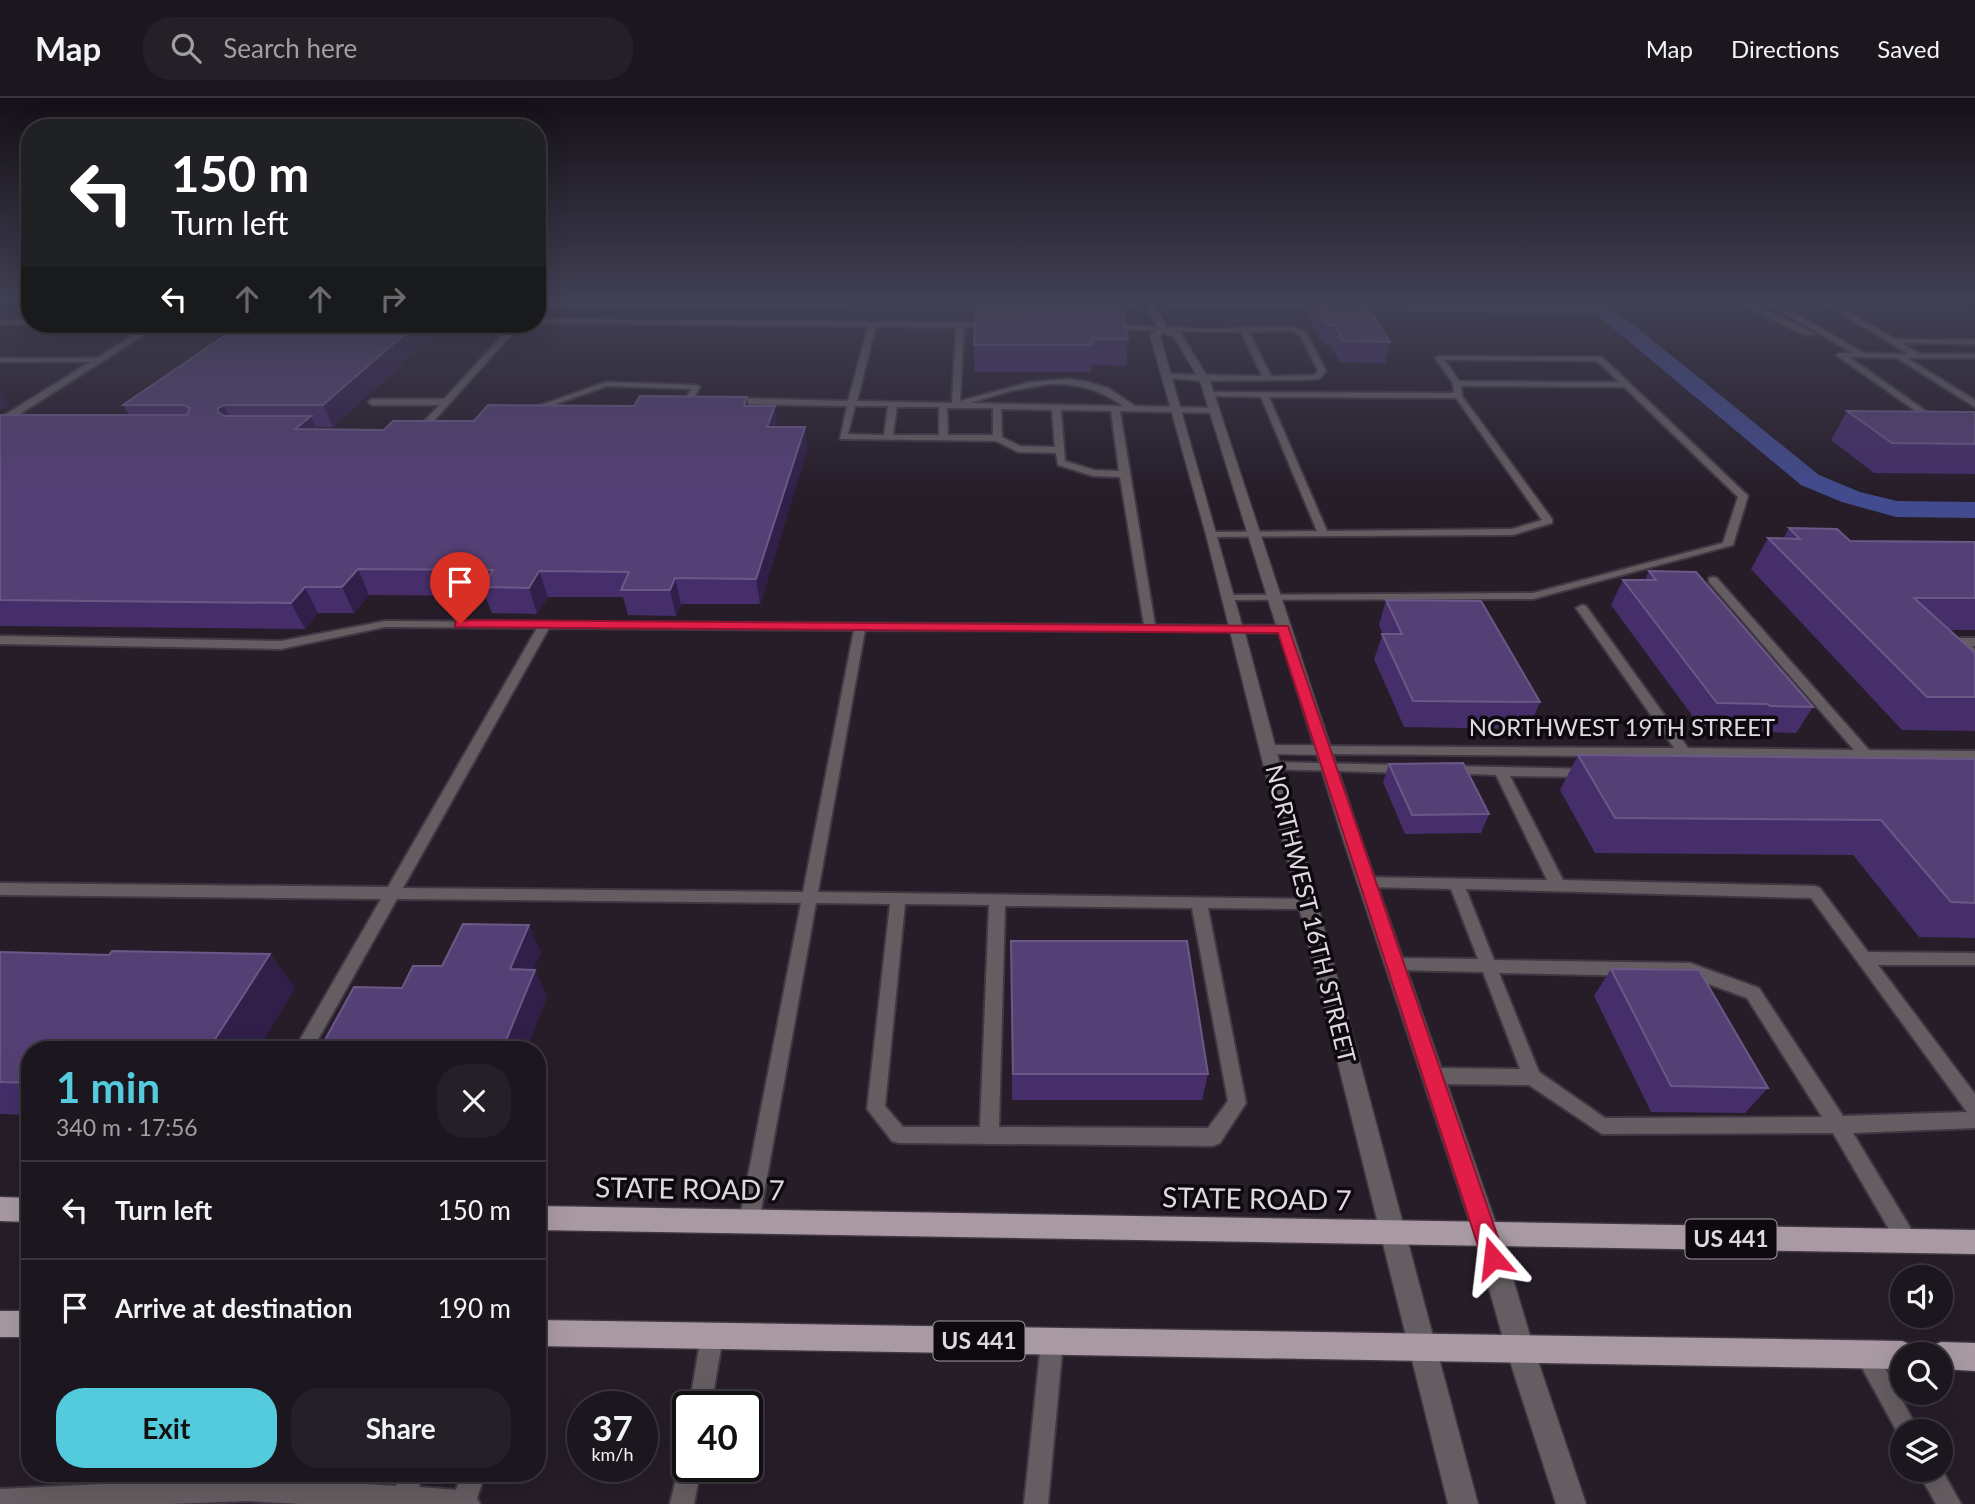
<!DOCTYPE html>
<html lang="en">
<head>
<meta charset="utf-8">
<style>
  :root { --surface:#1c161f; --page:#251f28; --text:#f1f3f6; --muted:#a09fa4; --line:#3a353d; --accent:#54cadd }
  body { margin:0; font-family:Lato,sans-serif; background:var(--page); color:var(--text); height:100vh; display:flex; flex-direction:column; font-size:26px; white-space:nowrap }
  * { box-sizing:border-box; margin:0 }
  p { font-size:23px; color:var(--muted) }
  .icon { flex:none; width:38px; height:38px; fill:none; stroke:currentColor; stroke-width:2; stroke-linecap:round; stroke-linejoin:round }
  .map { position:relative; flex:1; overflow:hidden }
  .drawer { position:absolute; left:21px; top:943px; width:525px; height:441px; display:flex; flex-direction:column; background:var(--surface); border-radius:28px; box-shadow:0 7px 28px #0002,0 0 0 2px var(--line) }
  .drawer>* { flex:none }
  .guide { position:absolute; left:21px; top:21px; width:525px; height:214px; border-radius:28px; box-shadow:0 7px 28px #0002,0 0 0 2px var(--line); background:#202124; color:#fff; overflow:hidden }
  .buttons { position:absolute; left:1890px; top:1167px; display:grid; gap:14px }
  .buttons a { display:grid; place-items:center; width:63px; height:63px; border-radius:50%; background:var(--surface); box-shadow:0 7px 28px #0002,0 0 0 2px var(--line); font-size:35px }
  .speed { position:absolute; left:567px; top:1293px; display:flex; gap:14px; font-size:35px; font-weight:700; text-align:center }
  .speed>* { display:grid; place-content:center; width:91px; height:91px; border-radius:50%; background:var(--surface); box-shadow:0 7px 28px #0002,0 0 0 2px var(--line); line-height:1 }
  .speed small { font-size:18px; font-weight:400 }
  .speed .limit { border:4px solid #111; border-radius:10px; background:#fff; color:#111 }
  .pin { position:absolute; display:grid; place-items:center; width:60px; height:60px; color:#fff; margin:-72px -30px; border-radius:50% 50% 50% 0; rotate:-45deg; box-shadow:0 0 7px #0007 }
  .pin .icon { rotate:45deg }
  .me { position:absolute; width:77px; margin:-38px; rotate:343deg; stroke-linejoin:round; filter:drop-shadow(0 0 5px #0008) }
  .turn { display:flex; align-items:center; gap:24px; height:147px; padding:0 35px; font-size:32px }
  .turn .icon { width:91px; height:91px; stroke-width:2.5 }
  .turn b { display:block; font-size:49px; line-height:60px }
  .lanes { display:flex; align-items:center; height:66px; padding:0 35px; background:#0003; justify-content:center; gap:35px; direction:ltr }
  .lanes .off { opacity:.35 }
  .round { display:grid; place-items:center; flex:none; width:74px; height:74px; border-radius:28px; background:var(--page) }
  .head { display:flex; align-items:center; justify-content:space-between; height:119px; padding:0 35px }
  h1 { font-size:42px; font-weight:700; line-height:52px; color:var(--accent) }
  .action { display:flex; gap:14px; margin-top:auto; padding:14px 35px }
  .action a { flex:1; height:80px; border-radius:28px; background:var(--accent); color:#111; font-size:28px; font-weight:700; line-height:80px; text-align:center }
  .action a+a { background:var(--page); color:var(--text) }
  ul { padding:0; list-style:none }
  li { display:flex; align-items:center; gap:21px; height:98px; padding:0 35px; border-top:2px solid var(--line) }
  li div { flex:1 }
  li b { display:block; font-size:26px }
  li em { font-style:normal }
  header { display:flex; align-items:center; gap:42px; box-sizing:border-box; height:98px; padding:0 35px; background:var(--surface); border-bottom:2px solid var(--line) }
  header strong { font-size:33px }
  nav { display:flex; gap:38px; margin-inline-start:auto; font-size:24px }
  .search { width:490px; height:63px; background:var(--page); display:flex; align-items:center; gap:18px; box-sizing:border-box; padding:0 24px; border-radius:28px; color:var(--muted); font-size:26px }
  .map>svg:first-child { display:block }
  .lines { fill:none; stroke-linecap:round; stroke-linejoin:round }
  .canal { fill:#424b8d; fill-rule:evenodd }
  .service-casing { stroke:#403743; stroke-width:4 }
  .minor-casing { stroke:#403743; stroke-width:3 }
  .tertiary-casing { stroke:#403743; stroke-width:3 }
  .primary-casing { stroke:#403743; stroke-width:3 }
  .service { fill:#645d61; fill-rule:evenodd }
  .minor { fill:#645d61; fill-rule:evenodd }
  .tertiary { fill:#645d61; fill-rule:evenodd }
  .primary { fill:#a899a2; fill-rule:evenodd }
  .wall { fill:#452e69 }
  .shaded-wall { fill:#311f4a }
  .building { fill:#554076; stroke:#6b5886; stroke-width:2 }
  .route { fill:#e11d48; stroke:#92132f; stroke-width:2 }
  .labels { text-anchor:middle; stroke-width:7; stroke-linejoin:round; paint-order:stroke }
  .shield { fill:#0d090e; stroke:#a09aa1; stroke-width:2 }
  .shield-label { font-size:23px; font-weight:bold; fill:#dfd8e0 }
  .street-label { font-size:24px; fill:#dfd8e0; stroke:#0d090e }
  .near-street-label { font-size:28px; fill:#dfd8e0; stroke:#0d090e }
</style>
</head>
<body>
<header>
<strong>Map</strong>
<div class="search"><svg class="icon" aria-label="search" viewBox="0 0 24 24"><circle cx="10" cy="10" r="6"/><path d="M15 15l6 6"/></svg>Search here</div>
<nav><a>Map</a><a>Directions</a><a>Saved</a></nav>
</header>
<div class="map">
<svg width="1975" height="1406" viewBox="0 0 1975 1406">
  <rect width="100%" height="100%" fill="#261d29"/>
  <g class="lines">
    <path class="canal" d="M0,200H30V207L0,206Z
      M537,200L1123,202L1132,208L1123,214L537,210Z
      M1173,200L1608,206L1819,377L1860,394L1897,403L1975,404V420L1896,419L1842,404L1801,387L1596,216L1178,210L1169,204Z"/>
    <defs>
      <path id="service" d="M1742,200H1749L1763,211L1815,236L1808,238L1757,215Z
        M1760,200H1767L1864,255L1908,256L1816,200H1823L1895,241L1975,242V246L1902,245L1920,256H1975V260H1907L1975,302V309L1897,260L1849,259L1940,323L1933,325L1836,257L1840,255H1852Z
        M537,221L994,225H997V229H964L960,303L1030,284L1070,281L1088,284L1108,290L1135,308L1217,310L1218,312L1214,315L1120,313L1155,527L1237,528L1243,531L1241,533L865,532L818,794L1312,801L1315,805L1312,809L1307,811L1208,810L1246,1005L1220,1045L1213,1048L899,1045L892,1043L867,1011L890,806L816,805L759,1124L756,1131L749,1134L742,1131L739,1124L801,805L397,801L312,952H294L381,801L0,797V785L388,789L537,530L385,529L281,551L0,546V538L281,543L385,523L1144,527L1120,379L1093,378L1058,367L1056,355L1018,354L996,343L840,341L847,308L729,306L725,303L729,300L848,303L868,228L537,225ZM876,228L956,229L952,305L857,303ZM1050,286C1079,286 1099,291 1123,308L970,305L1010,293ZM855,308H888L884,337L848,336ZM897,309H939V337H893ZM947,310H993V337H948ZM1001,311L1052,312L1055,349L1020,348L1002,339ZM1061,312L1111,313L1119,373L1094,372L1065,363ZM549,530L854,532L803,794L403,790ZM905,806L989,807L980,1029H903L885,1008ZM1005,808L1192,810L1228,1003L1208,1030L999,1029Z
        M0,222H30V226H32H0Z
        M152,226H161L7,324L8,331L1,329L0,320L90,264H0V260H97Z
        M513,226H521L421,337L414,335L439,307H372L368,304L372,301H444Z
        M1106,227L1205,231L1293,229L1306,234L1326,273L1319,281L1304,282L1204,283L1168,280L1164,278L1165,276L1262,278L1241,234L1109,231L1105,229ZM1292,233L1300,237L1318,273L1314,277L1271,278L1249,234Z
        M1439,258L1602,259L1746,396L1748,398L1733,447L1533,501L1225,502V498L1229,497L1533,495L1723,445L1738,399L1624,289L1461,288L1462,298L1552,421V425L1513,437L1208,439V435L1212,434L1317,433L1261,299L1209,298H1206V294L1454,295L1453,285L1435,260ZM1445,262L1597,263L1619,284L1459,283ZM1269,299L1456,300L1542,422L1512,431L1327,433Z
        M606,284L696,287L700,289L694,300L705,303L701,306L686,304L685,302L691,291L607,288L531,315L524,313Z
        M1713,479L1717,480L1869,652L1975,653V661L1323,656L1316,652L1323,648L1674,650L1576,510L1582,507L1586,508L1688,650L1854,652L1709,484V480Z
        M1961,540H1975V548H1972L1975,551V561L1971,560L1955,544Z
        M1273,664L1405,667L1412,671L1405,675L1268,671L1266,668L1268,665Z
        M1449,668L1592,671L1594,674L1587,679L1510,678L1563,782L1815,788L1820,790L1868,854L1975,855V867H1878L1975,996V1030L1853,1035L1914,1136L1917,1143L1914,1150L1907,1153L1900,1150L1833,1035L1602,1036L1529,987L1433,986L1427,983L1424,978L1427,973L1433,970L1520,971L1483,874L1395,872L1389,871L1387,866L1389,861L1395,860L1478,861L1451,791L1367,789L1362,787L1359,783L1362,779L1547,782L1496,677L1444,675L1442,672L1444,669ZM1466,791L1811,800L1967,1014L1843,1018L1759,890L1690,865L1494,862ZM1499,875L1689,879L1747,900L1822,1019L1605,1020L1539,974Z
        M712,1227L720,1230L723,1238L711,1309H689L701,1238L704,1230Z
        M1052,1233L1060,1236L1063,1244L1048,1406H1024L1041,1244L1044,1236Z
        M1866,1246L1874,1249L1919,1334H1902V1343L1855,1257L1858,1249Z
        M688,1357V1368H701L694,1406H670L681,1360Z
        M1941,1370L1961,1406H1936L1917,1372H1941Z
        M150,1376H173L171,1382L247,1379L396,1388L401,1376H423L419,1389L456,1392L462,1376H485L477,1400L480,1406H300L247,1403L171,1406H0V1391L145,1384Z"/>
      <path id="minor" d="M1269,647H1323L1331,652L1323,657L1263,656L1261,652L1263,648Z"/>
      <path id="tertiary" d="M1143,200H1151L1167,230L1181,235L1210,283L1359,735L1500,1137L1534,1251L1586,1406H1556L1506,1251L1474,1137L1341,735L1279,535H1245L1478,1406H1448L1206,437L1150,237L1158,231ZM1164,235L1174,239L1200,283L1276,527H1242L1160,238Z"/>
      <path id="primary" d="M0,1099L30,1100V1124L0,1123Z
        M537,1108L1975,1132V1156L537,1132Z
        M0,1213H30V1239H0Z
        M537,1222L1902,1243L1912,1247L1915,1256H1902V1271L537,1248Z
        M1941,1244L1975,1245V1273L1941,1271V1256H1928L1931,1248Z"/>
    </defs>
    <use href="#service" class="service-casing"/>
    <use href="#minor" class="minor-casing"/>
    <use href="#tertiary" class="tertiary-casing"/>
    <use href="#primary" class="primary-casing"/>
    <use href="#service" class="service"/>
    <use href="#minor" class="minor"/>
    <use href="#tertiary" class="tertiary"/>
    <use href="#primary" class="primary"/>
  </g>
  <path class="wall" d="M1299,200H1362L1390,244L1385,265L1339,264L1331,247H1323Z
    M976,210L1128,241L1126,268L1092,267L1091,274H974V247Z
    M242,226H446L333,329H316L317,331L384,332L474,323L749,308L778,329H805L807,352L760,506H681L676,518L628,517L623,499H548L537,516L492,515L485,498L369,497L354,515H318L305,531L0,528V317H129L123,307Z
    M1847,313L1975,314V376L1874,375L1831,342Z
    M1789,430L1850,443L1975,444V532H1949L1975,555V633L1902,632L1751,471L1768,440H1784Z
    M1649,473L1813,609L1796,635L1754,634L1752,632L1702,631L1611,507L1623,482H1645Z
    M1386,502L1540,604L1529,631L1404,629L1374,561L1383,536L1379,527Z
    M1578,657L1975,661V840L1919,839L1853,757L1595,755L1560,692Z
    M1389,666L1489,716L1481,735L1405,736L1383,684Z
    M1011,843L1208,976L1202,1002H1012Z
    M0,854L109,857L270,856L295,891L30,952V1017L0,1016Z
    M541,854L533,871L547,898L526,952H323L321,949L402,890L442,868Z
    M1611,871L1768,990L1745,1015L1651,1014L1594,898Z"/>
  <path class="shaded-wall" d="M416,226H446L333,329L323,307Z
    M0,292L9,307L0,312Z
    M747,299L751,322L744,308Z
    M224,307L235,329L218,314V310Z
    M775,308L778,331L767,329Z
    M311,318L321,341L295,331Z
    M805,329L807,352L760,506L756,481Z
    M358,471L369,497L354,515L342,489Z
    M539,473L548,499L537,516L529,490Z
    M675,480L681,506L676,518L670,492Z
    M305,489L318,515L305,531L291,505Z
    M529,827L541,854L523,897L510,871Z
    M270,856L295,891L258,952H208Z
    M535,872L547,898L526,952H502Z"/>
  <path class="building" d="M1313,200H1362L1390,244L1343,243L1335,227H1328Z
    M986,207L1122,211L1128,241H1092L1093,247H974L976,210H985Z
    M242,226H416L323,307H224L218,310V314L224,318H311L295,331L384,332L393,323H474L488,307L634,308L640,298L747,299L744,308H775L767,329H805L756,481L675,480L670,492H621L629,474L539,473L529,490L482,489L493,472L358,471L342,489H305L291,505L0,502V317H187L190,310L184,307H123Z
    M1847,313L1975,314V346L1892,345Z
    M1789,430L1837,431L1850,443L1975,444V500H1914L1975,555V599H1927L1768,440L1800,441Z
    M1649,473L1696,474L1813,609L1770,608L1768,606L1717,605L1623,482H1656Z
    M1386,502L1481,503L1540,604L1413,603L1382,536H1402Z
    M1578,657L1975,661V805L1951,804L1881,722L1615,720Z
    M1463,665L1489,716L1412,717L1389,666Z
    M463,826L529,827L510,871L535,872L502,952H370L371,950L321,949L354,889L402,890L413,868H442Z
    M1011,843H1187L1208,976H1013Z
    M112,853L270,856L208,952H30V985L0,984V854L109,857Z
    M1611,871L1699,872L1768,990L1671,988Z"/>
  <linearGradient id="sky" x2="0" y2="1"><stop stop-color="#151017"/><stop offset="0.51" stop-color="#414054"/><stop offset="1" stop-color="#414054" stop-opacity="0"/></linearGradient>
  <rect width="1975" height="396" fill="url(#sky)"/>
  <path class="route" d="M460,522L1288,528L1505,1160L1501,1168L1493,1171L1485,1168L1482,1160L1278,535L455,529V524Z"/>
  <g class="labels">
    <g class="shield">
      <rect x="1685.5" y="1121.5" width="91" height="39" rx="5"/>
      <rect x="933.5" y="1223.5" width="91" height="39" rx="5"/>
    </g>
    <g class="shield-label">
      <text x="1731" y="1149">US 441</text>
      <text x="979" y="1251">US 441</text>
    </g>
    <g class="street-label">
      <text x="1622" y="638">NORTHWEST 19TH STREET</text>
      <text transform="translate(1310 816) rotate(76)" y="8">NORTHWEST 16TH STREET</text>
    </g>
    <g class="near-street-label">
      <text transform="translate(690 1091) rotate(1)" y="10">STATE ROAD 7</text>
      <text transform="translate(1257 1101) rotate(1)" y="10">STATE ROAD 7</text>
    </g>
  </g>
</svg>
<div class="buttons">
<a><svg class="icon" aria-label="sound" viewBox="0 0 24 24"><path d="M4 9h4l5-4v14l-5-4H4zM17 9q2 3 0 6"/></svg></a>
<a><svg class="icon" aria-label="search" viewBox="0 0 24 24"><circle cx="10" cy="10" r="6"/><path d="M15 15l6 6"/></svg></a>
<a><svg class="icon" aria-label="layers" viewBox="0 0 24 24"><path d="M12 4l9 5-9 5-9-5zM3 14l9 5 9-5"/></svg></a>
</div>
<div class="speed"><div>37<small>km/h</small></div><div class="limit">40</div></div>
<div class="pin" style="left:460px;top:526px;background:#d93025"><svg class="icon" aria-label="arrive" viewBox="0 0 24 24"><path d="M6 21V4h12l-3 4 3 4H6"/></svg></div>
<svg class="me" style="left:1493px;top:1160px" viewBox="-20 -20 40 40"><path d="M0-17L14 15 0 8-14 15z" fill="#e11d48" stroke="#fff" stroke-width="4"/></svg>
<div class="guide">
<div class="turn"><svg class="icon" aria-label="left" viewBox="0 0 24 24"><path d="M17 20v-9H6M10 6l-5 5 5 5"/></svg><div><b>150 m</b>Turn left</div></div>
<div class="lanes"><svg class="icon" aria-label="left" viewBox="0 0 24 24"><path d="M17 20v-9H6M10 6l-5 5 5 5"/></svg><svg class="icon off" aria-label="ahead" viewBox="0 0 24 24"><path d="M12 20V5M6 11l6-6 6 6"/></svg><svg class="icon off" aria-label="ahead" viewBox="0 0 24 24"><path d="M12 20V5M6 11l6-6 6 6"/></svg><svg class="icon off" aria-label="right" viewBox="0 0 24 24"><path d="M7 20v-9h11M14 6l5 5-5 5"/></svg></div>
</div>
<section class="drawer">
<div class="head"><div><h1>1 min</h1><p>340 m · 17:56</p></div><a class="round"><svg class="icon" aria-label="close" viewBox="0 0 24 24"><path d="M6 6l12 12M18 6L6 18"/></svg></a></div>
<ul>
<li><svg class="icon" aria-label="left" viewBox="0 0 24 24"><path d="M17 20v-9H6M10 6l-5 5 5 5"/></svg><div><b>Turn left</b></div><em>150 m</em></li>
<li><svg class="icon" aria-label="arrive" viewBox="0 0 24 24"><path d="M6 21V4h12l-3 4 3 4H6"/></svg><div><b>Arrive at destination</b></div><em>190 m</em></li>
</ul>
<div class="action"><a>Exit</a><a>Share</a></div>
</section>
</div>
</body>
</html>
